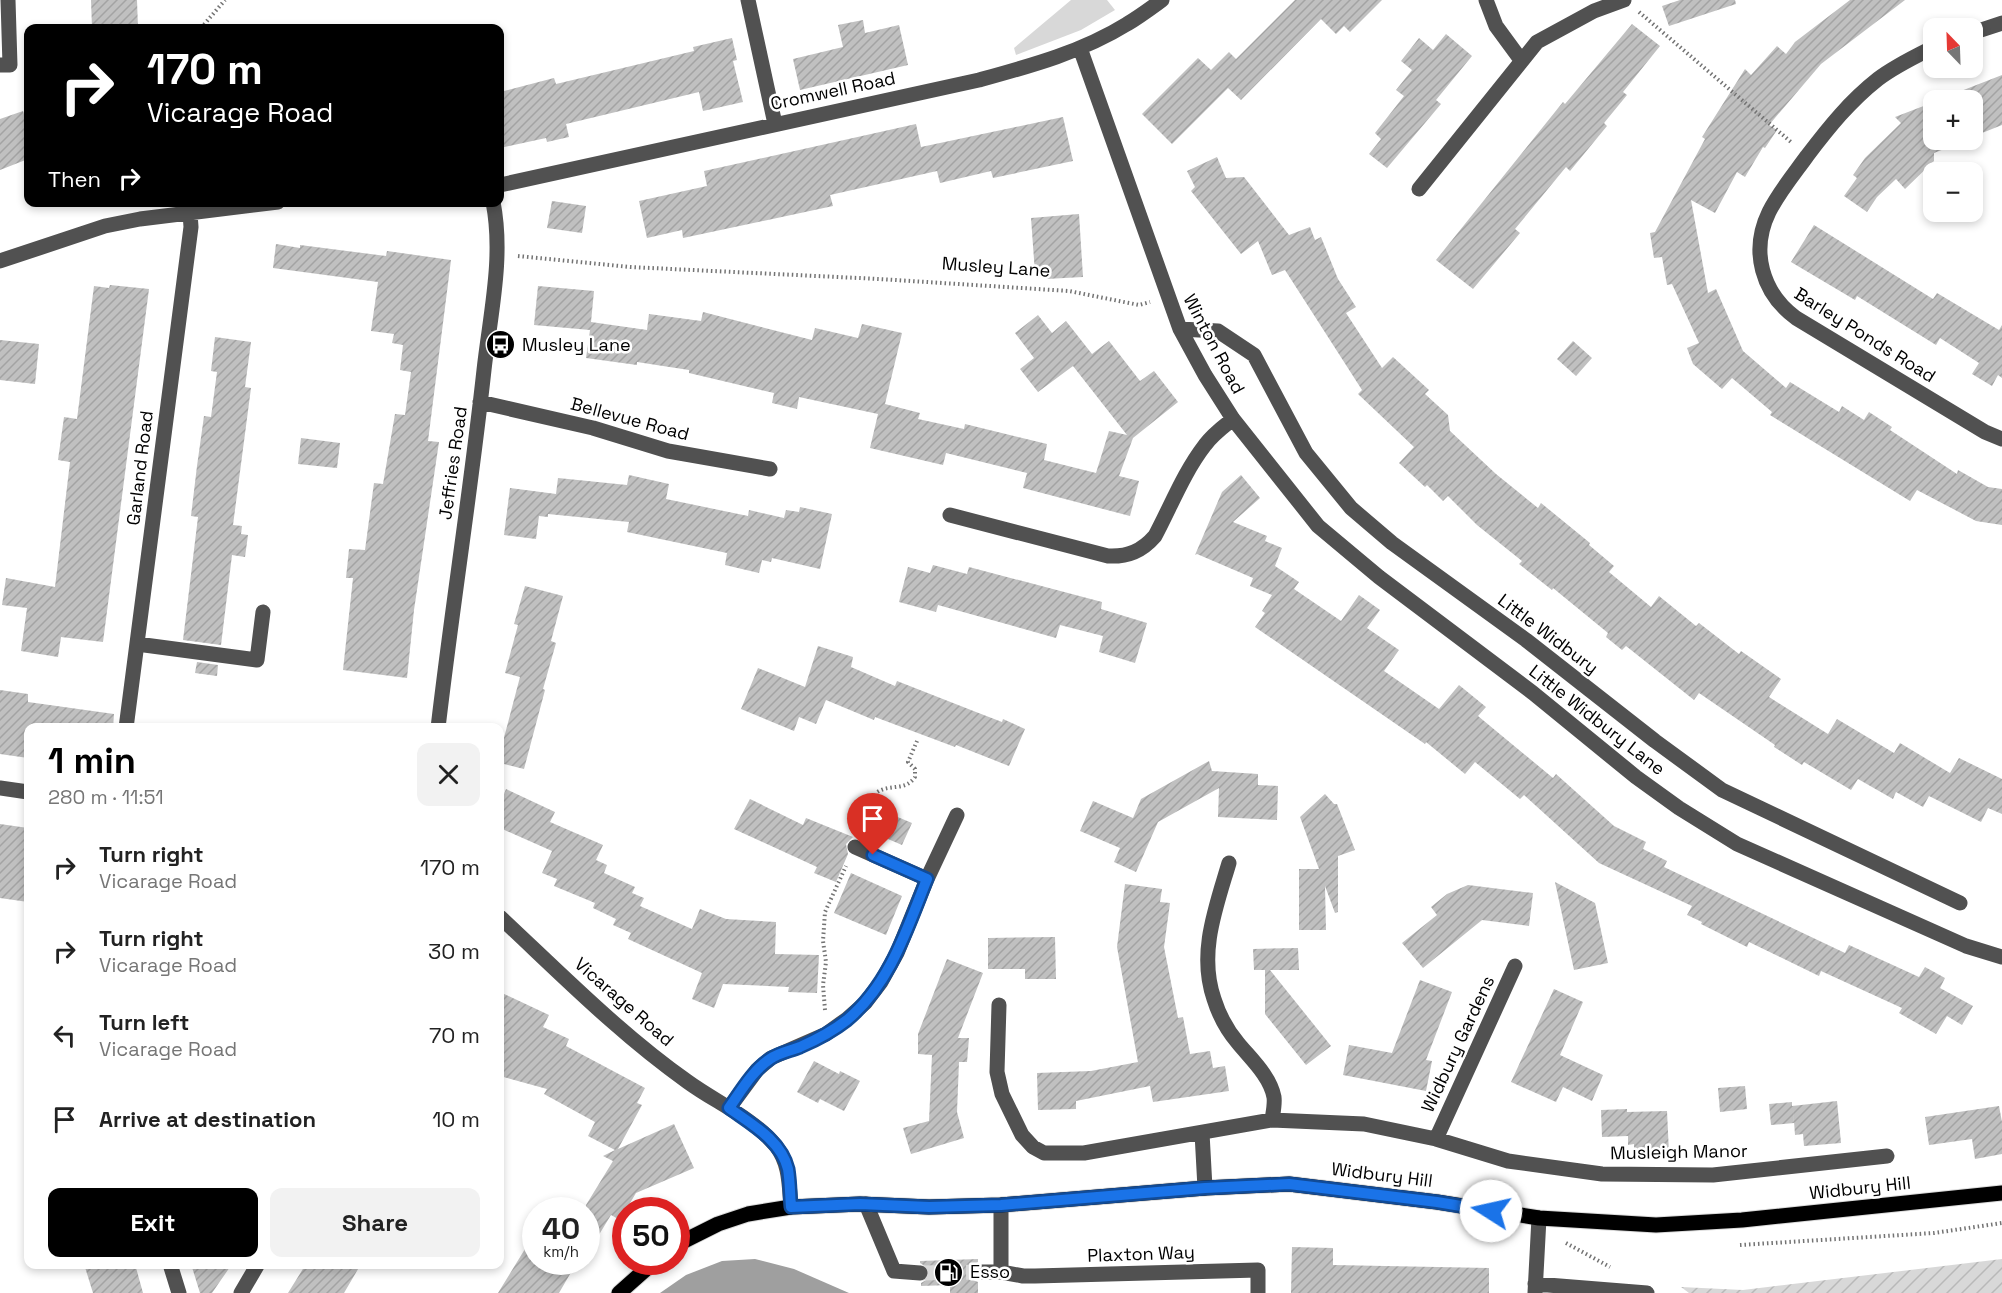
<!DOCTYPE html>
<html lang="en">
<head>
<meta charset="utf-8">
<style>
  :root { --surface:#fff; --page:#f2f2f2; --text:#222; --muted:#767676; --accent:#000 }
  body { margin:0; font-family:"Space Grotesk",sans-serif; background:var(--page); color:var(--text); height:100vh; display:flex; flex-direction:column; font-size:22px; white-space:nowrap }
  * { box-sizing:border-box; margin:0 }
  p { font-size:20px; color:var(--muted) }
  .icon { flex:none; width:33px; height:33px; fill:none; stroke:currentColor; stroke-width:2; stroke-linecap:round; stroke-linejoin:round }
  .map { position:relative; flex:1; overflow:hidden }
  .sheet { position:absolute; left:24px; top:723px; width:480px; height:546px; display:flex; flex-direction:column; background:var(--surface); border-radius:12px; box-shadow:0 3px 9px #0003 }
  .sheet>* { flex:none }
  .banner { position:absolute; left:24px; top:24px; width:480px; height:183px; border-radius:12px; box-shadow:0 3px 9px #0003; background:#000; color:#fff; overflow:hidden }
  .needle { width:39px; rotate:337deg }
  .tools { position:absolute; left:1923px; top:18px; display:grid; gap:12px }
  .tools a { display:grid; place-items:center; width:60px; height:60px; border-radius:12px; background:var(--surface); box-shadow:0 3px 9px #0003; font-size:30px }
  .speed { position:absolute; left:522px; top:1197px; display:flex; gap:12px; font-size:30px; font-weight:700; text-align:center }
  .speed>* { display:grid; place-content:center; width:78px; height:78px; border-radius:50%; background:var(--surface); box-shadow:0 3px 9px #0003; line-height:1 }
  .speed small { font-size:15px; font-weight:400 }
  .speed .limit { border:9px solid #d22; background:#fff; color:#111 }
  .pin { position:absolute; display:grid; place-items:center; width:51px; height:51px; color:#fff; margin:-62px -26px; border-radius:50% 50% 50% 0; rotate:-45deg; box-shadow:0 0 6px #0007 }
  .pin .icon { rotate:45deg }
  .me { position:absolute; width:66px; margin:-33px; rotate:280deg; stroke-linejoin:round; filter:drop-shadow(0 0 4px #0008) }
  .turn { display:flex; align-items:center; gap:21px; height:126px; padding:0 24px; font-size:27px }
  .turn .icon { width:78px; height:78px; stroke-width:2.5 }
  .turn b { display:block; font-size:42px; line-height:51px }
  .then { display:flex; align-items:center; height:57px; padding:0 24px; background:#0003; gap:12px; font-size:22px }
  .round { display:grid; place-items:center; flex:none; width:63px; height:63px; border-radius:12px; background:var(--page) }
  .head { display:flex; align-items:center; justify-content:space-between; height:102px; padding:0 24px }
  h1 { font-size:36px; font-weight:700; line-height:45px; color:var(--accent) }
  .button { display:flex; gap:12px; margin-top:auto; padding:12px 24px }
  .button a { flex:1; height:69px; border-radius:12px; background:var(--accent); color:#fff; font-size:24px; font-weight:700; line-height:69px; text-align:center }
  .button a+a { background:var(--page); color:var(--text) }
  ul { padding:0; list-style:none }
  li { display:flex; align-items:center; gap:18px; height:84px; padding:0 24px }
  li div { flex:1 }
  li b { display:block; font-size:22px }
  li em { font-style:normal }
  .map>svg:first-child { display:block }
  .green { fill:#d8d8d8 }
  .garden { fill:url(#garden-furrows) }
  .water { fill:#9f9f9f }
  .building { fill:url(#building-hatch) }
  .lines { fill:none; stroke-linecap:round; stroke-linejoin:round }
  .minor-tunnel { stroke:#d9d9d9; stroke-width:15; stroke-dasharray:15 8; stroke-linecap:butt }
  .major-casing { stroke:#dbdbdb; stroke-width:17 }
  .path { stroke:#737373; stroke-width:4; stroke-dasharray:1.5 3; stroke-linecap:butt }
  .minor { stroke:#515151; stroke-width:15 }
  .major { stroke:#000; stroke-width:15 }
  .route-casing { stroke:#114b97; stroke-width:15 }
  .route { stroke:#1a73e8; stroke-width:10 }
  .labels { text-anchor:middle; stroke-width:5; stroke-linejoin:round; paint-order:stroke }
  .street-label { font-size:18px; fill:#000; stroke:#fff }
  .poi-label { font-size:18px; fill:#000; stroke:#fff; text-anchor:start }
</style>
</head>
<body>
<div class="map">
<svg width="2002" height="1293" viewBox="0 0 2002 1293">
  <defs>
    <pattern id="garden-furrows" width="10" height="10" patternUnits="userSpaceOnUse" patternTransform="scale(1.5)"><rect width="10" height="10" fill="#d8d8d8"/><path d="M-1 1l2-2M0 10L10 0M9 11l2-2" fill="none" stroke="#b8b8b8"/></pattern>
    <pattern id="building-hatch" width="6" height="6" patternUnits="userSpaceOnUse" patternTransform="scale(1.5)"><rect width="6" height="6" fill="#c0c0c0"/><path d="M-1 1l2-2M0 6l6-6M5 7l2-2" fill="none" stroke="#a3a3a3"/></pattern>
  </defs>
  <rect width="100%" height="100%" fill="#fff"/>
  <path class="green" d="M1071,0H1107L1115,10L1081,30L1016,55L1014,48Z"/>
  <path class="garden" d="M2002,1259V1293H1689L1681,1287L1743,1290Z"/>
  <path class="water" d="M755,1259L794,1269L849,1293H660L686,1275L722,1261Z"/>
  <path class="building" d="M91,0H137L138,28H92Z
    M1295,0H1382L1350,32L1344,26L1336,34L1321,19L1241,100L1228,88L1172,144L1142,114L1198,58L1211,70L1229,52L1236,59Z
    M1680,0H1735L1736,4L1669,26L1662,6Z
    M1850,0H1905L1821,64L1769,125L1777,130L1765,148L1763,147L1745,177L1737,172L1715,213L1691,200L1708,293L1716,289L1743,351L1786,388L1790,382L1839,412L1842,406L1864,420L1869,412L1892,427L1890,430L1957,474L1958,470L1988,487L2002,489V525L1976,521L1917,490L1910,501L1770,415L1772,412L1732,378L1722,389L1693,364L1687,348L1699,343L1672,284L1667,285L1662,257L1654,258L1650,233L1655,232L1705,139L1702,137L1745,69L1751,75L1777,46L1786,54L1795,42Z
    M863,20L865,33L899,25L908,65L800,90L793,59L843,47L838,25Z
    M1632,24L1660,46L1623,92L1627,95L1604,123L1607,126L1570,171L1566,167L1515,229L1520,233L1473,289L1436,260L1563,102L1565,104Z
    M1446,34L1472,56L1436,100L1441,104L1387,168L1369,154L1381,139L1375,133L1404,96L1396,90L1412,70L1401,61L1419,38L1433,50Z
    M732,38L737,60L733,61L743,102L703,111L699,92L566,124L569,137L547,142L546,138L500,148V92L554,78L556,84L694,51L693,47Z
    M2002,75V125L1972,137V100H1938Z
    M1934,102V140H1967L1934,153V161L1905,189L1896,179L1877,197L1867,212L1844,196L1857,178L1853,175L1865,158L1901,123L1895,117Z
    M23,111L28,125V159L0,170V119Z
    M1063,117L1073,161L993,178L991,171L940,183L937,171L830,195L833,206L683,238L682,230L647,238L639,201L707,186L704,171L916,124L921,147Z
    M1217,157L1226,178L1244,177L1289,235L1310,227L1315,240L1321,237L1338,279L1356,307L1346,313L1382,368L1393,357L1429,390L1425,394L1448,415L1450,431L1496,474L1538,508L1541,503L1590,543L1589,545L1614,566L1609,572L1651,607L1659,596L1696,626L1699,623L1739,654L1741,651L1781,679L1769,697L1828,734L1837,719L1894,753L1900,743L1950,773L1959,758L2002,779V814L1988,808L1981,822L1929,796L1923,807L1896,792L1893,799L1858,779L1851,790L1804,762L1802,765L1774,747L1775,745L1699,693L1694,700L1626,646L1622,650L1606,637L1608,633L1553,588L1552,590L1519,564L1522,561L1477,525L1448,496L1443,501L1427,485L1425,487L1399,463L1414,447L1358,394L1362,390L1285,270L1272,275L1258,241L1241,254L1191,191L1195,187L1187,171Z
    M552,201L586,206L582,233L547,228Z
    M1079,214L1083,277L1046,279V273H1035L1031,218Z
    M1814,225L1933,299L1937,293L1999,330L2002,325V378L1998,375L1992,386L1972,374L1979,363L1940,338L1936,345L1857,296L1855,300L1791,262Z
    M276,244L300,248V245L386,256L387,251L451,260L428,441L439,442L414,610L407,678L343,670L353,578H346L349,549L365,550L374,483L383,484L395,414L405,415L411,372L400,370L403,345L392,343L394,334L371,331L378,282L273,268Z
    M110,285L149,289L103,642L61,637L58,657L21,651L27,608L2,605L6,578L55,587L70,462L58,460L64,417L77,419L94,286L109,288Z
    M538,286L594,291L591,322L647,330L649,314L701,321L703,312L812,340L815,328L858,338L862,324L902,333L885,404L920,413L918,419L964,429L965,424L1047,444L1044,460L1096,473L1109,431L1127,435L1073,366L1038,392L1020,369L1034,358L1015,333L1038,315L1052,333L1066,321L1092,354L1109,341L1140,381L1154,371L1178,402L1133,438L1119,476L1139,481L1130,516L1023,488L1027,473L946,453L943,465L870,448L878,414L799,397L797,409L772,403L774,393L689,373V370L637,362V365L586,358L590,330L534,325Z
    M215,337L251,342L245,387L251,388L233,525L242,526L241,534L248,535L245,557L232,555L221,645L183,640L198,517L191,516L197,466L204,416L211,417L217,372L211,371Z
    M0,340L39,344L35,384L0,380Z
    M1573,341L1592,358L1576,376L1557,359Z
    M301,438L340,443L337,468L298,464Z
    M629,475L669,484L666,499L748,516L749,510L784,518L786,510L799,512L800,507L832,514L820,569L772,558L771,562L762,560L759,573L725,565L727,553L627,532L629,522L548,514V517L539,516L536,539L504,535L510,488L556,494L558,478L627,485Z
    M1241,475L1260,498L1233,522L1267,536L1265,541L1282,548L1275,566L1299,582L1294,589L1341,621L1359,595L1380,610L1367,628L1399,650L1384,671L1439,709L1459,685L1486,707L1478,716L1553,778L1556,774L1614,826L1646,842L1643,849L1667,861L1664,867L1845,953L1849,945L1919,977L1925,967L1945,978L1940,988L1973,1006L1962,1025L1947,1016L1936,1034L1899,1013L1902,1008L1821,971L1819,976L1749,942L1747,947L1701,924L1702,922L1687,915L1692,906L1599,863L1524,795L1520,799L1475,762L1465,774L1426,742L1425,744L1255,627L1265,613L1262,611L1272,595L1250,586L1253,578L1197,554L1195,555L1222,492Z
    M933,565L967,574L969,567L1102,602L1101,609L1147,623L1135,663L1099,652L1103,636L1060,625L1056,638L938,605L936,612L899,602L908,567L930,573Z
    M525,586L563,596L551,641L556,643L543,689L545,690L524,769L500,763V753L520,677L505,673L518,625L514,624Z
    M818,646L853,657L851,667L895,686L897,681L976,712L1002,722L1003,719L1025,729L1009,766L956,745L955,747L875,717L874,720L826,700L816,724L799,717L794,731L741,709L758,668L805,687Z
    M197,662L218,665L217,676L195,673Z
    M0,690L28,694V702L114,714L113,728H28V758L0,754Z
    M1209,761L1212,771L1258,774V785L1278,786L1277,820L1218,817L1219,788L1158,822L1136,872L1114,862L1120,848L1080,831L1093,801L1133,818L1141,799Z
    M506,789L555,812L550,822L603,845L596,860L607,865L604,873L635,887L632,893L644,898L640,906L692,929L700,909L726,919L776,922L775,954L819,955L817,993L788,992L789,987L723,984L714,1008L692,999L702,973L628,939L631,933L613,925L616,919L593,908L595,903L554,886L557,879L542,873L552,851L500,828V804Z
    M1325,794L1334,804H1337L1355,850L1338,856V912L1335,913L1325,886L1326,930H1299V869H1319L1300,817Z
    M750,799L803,825L806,818L853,837L846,844L848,854L836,882L814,873L817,867L734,829Z
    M876,808L912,823L902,845L867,830Z
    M0,824L28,828V902L0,898Z
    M851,873L902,896L886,935L834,913Z
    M1555,882L1595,903L1608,963L1574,970Z
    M1125,884L1162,889L1160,902L1170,903L1164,947L1178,1018L1183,1017L1190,1054L1210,1051L1213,1068L1225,1066L1229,1091L1153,1102L1150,1086L1076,1101V1109L1038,1110L1037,1073L1091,1071L1138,1062L1117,947Z
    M1468,885L1533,893L1529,926L1482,920L1423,968L1402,943L1437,915L1431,907L1447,894Z
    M1055,937L1056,979H1025V969H988V938Z
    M1298,948L1299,970H1270L1331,1046L1306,1065L1265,1014V970H1254L1253,949Z
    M947,959L983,973L958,1038H969L967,1062H959L957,1112L964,1138L911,1154L903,1128L929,1121L932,1055L918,1054V1034Z
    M1420,980L1452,992L1426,1060L1432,1061L1426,1091L1343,1075L1349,1045L1392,1053Z
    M1554,989L1583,1002L1560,1055L1603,1075L1592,1101L1563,1087L1556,1102L1511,1082Z
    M500,992L549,1015L543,1027L569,1039L566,1046L645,1088L637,1103L642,1105L618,1149L674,1124L694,1168L636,1193L620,1220L611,1215L586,1256V1205L613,1161L603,1156L615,1150L588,1136L595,1122L544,1094L547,1089L500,1076Z
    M814,1061L839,1074L840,1071L860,1081L844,1111L820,1099L818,1103L797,1092Z
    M1745,1086L1747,1109L1720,1112L1718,1088Z
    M1837,1101L1841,1143L1804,1146L1803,1134L1795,1135L1793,1108L1794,1123L1771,1125L1769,1104L1792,1102V1106Z
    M1999,1106L2002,1122V1154L1975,1159L1972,1139L1929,1145L1925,1117Z
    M1627,1109V1112L1667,1111L1669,1153L1634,1155V1144L1628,1145V1136L1602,1137L1601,1110Z
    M536,1231V1262H577L559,1293H498Z
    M1292,1247L1333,1248V1265L1489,1268V1293H1291Z
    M978,1259V1262L970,1267L968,1273L973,1280L978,1282V1293H950V1285L921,1286V1283L928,1279L930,1273L928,1268L920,1263V1261Z
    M84,1264H135L143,1293H93Z
    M191,1264H232L212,1293H200Z
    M306,1264H361L344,1293H288Z"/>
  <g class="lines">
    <path class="minor-tunnel" d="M920,1273L978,1272"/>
    <defs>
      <path id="major" d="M676,1245L718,1224L748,1214L791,1207L860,1204L929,1207L1001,1205L1205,1188L1289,1184L1437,1202L1539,1218L1656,1225L1742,1220L2002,1193
        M619,1293L654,1262"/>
    </defs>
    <use href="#major" class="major-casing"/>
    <path class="path" d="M1639,12L1791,142
      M201,28L225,0
      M518,256L630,267L879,279L1069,291L1139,305L1150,302
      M862,829L876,793C889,783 905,792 915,777V769L908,762L917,741
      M825,1010L823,985L826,962L823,941L825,912L846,866
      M1566,1243L1610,1267
      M1740,1245L1934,1233L2002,1223"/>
    <path class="minor" d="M748,0L775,124
      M1486,0L1496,26L1521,60
      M1972,33L2002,23
      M1934,47C1914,57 1895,66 1878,79C1850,101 1829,127 1807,156C1794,174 1779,192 1769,212C1750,251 1762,293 1796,318L1985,432L2002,439
      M1080,48L1180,329L1205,375L1233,419L1318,526L1379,577L1533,693L1636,777L1679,808L1737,844L1966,946L2002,957
      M0,65H10L8,0
      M500,185L979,80C1030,66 1082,52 1127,24C1139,17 1151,8 1162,0
      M1419,189L1537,42L1594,11L1624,0
      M0,261L105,226L140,219L278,202
      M1180,329L1218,331L1254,355L1306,453L1351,508L1392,543L1526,640L1655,741L1722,790L1960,903
      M480,402L593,428L668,451L770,469
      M950,515L1108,556C1128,557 1142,551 1155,536C1171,506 1184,472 1205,445C1213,434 1223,427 1233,419
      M137,644L257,660L263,612
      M126,728L191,227L190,213
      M438,728C452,608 471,489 484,370C490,315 504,257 493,202
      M0,788L28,792
      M855,847L927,879
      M1229,863C1216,907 1198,953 1214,999C1219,1015 1227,1030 1238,1043C1251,1059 1270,1076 1274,1097C1275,1104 1273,1113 1272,1120
      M500,917C560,973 620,1034 688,1082C717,1103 753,1118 776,1146C790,1164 789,1186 791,1207
      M999,1005L997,1072L1002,1094L1022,1135L1033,1147L1044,1153H1084L1272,1120L1364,1124L1436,1139L1508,1161L1602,1174L1713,1175L1887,1156
      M729,1108L757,1070L771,1058L826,1034L847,1019L865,1003L881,982L897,953L927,879L957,815
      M1202,1133L1205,1188
      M1436,1139L1515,966
      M866,1204L894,1271L920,1273
      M170,1264L179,1293
      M978,1272H1001V1205
      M1001,1272L1023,1276H1035L1258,1270V1293
      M1535,1284L1647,1293
      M241,1293L258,1264
      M1535,1293L1539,1218"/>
    <use href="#major" class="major"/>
  </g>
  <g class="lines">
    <defs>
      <path id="route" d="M873,855L927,879C907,929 890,984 847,1020C833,1031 816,1040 800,1047C790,1051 778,1053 770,1059C753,1070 741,1091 729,1108C751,1124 781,1140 788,1169C790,1181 790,1195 791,1207L860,1204L929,1207L1001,1205L1205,1188L1289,1184L1437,1202L1491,1211"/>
    </defs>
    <use href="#route" class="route-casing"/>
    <use href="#route" class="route"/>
  </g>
  <defs>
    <symbol id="bus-disc" viewBox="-11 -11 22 22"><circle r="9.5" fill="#000" stroke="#fff"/><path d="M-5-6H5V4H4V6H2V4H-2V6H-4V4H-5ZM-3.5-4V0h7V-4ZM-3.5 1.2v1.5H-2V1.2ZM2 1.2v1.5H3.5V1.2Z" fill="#fff"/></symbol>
    <symbol id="fuel-disc" viewBox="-11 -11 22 22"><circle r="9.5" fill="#000" stroke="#fff"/><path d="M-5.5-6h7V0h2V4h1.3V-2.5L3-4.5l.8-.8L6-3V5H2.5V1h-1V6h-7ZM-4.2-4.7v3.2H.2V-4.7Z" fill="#fff"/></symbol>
  </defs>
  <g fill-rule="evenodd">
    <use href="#bus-disc" x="484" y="328" width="33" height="33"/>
    <use href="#fuel-disc" x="932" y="1256" width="33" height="33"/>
  </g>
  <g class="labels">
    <g class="street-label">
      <text transform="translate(833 91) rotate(-12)" y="6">Cromwell Road</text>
      <text transform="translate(996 267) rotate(4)" y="6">Musley Lane</text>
      <text transform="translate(1865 335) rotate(32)" y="6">Barley Ponds Road</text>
      <text transform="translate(1214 344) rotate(62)" y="6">Winton Road</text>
      <text transform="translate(630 419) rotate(15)" y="6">Bellevue Road</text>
      <text transform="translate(453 463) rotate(-82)" y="6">Jeffries Road</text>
      <text transform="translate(140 468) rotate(-83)" y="6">Garland Road</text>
      <text transform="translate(1548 634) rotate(37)" y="6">Little Widbury</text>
      <text transform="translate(1597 720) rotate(38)" y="6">Little Widbury Lane</text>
      <text transform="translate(624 1002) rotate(41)" y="6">Vicarage Road</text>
      <text transform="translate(1458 1044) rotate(-65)" y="6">Widbury Gardens</text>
      <text transform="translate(1679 1152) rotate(-1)" y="6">Musleigh Manor</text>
      <text transform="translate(1382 1175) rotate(7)" y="6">Widbury Hill</text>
      <text transform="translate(1860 1188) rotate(-6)" y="6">Widbury Hill</text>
      <text transform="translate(1141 1254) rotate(-2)" y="6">Plaxton Way</text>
    </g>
    <g class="poi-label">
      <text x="522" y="351">Musley Lane</text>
      <text x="970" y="1278">Esso</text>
    </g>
  </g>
</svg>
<div class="tools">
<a><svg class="needle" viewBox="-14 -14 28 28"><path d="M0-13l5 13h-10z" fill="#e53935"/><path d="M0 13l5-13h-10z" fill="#767676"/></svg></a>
<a>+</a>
<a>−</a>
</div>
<div class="speed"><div>40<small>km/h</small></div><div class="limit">50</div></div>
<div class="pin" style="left:873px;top:855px;background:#d93025"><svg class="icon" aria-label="arrive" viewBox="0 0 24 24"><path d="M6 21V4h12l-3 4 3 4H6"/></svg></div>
<svg class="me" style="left:1491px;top:1211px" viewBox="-20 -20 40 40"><circle r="19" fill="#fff"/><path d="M0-13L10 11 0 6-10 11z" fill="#1a73e8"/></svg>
<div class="banner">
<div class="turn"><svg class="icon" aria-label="right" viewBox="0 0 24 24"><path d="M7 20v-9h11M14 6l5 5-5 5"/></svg><div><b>170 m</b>Vicarage Road</div></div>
<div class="then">Then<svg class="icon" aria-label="right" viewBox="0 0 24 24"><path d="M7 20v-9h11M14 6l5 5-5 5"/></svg></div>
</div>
<section class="sheet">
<div class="head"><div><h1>1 min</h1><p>280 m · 11:51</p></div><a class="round"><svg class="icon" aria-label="close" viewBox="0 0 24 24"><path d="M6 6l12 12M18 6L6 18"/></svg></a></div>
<ul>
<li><svg class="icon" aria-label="right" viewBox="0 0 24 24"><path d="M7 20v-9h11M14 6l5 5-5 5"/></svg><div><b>Turn right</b><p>Vicarage Road</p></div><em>170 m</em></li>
<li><svg class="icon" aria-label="right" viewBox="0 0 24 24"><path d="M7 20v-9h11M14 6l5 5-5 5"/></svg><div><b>Turn right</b><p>Vicarage Road</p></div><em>30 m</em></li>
<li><svg class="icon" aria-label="left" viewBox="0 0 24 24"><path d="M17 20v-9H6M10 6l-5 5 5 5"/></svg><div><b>Turn left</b><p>Vicarage Road</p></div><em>70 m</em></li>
<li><svg class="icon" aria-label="arrive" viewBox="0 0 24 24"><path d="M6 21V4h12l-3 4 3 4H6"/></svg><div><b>Arrive at destination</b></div><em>10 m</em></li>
</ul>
<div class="button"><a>Exit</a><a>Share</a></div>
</section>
</div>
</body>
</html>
